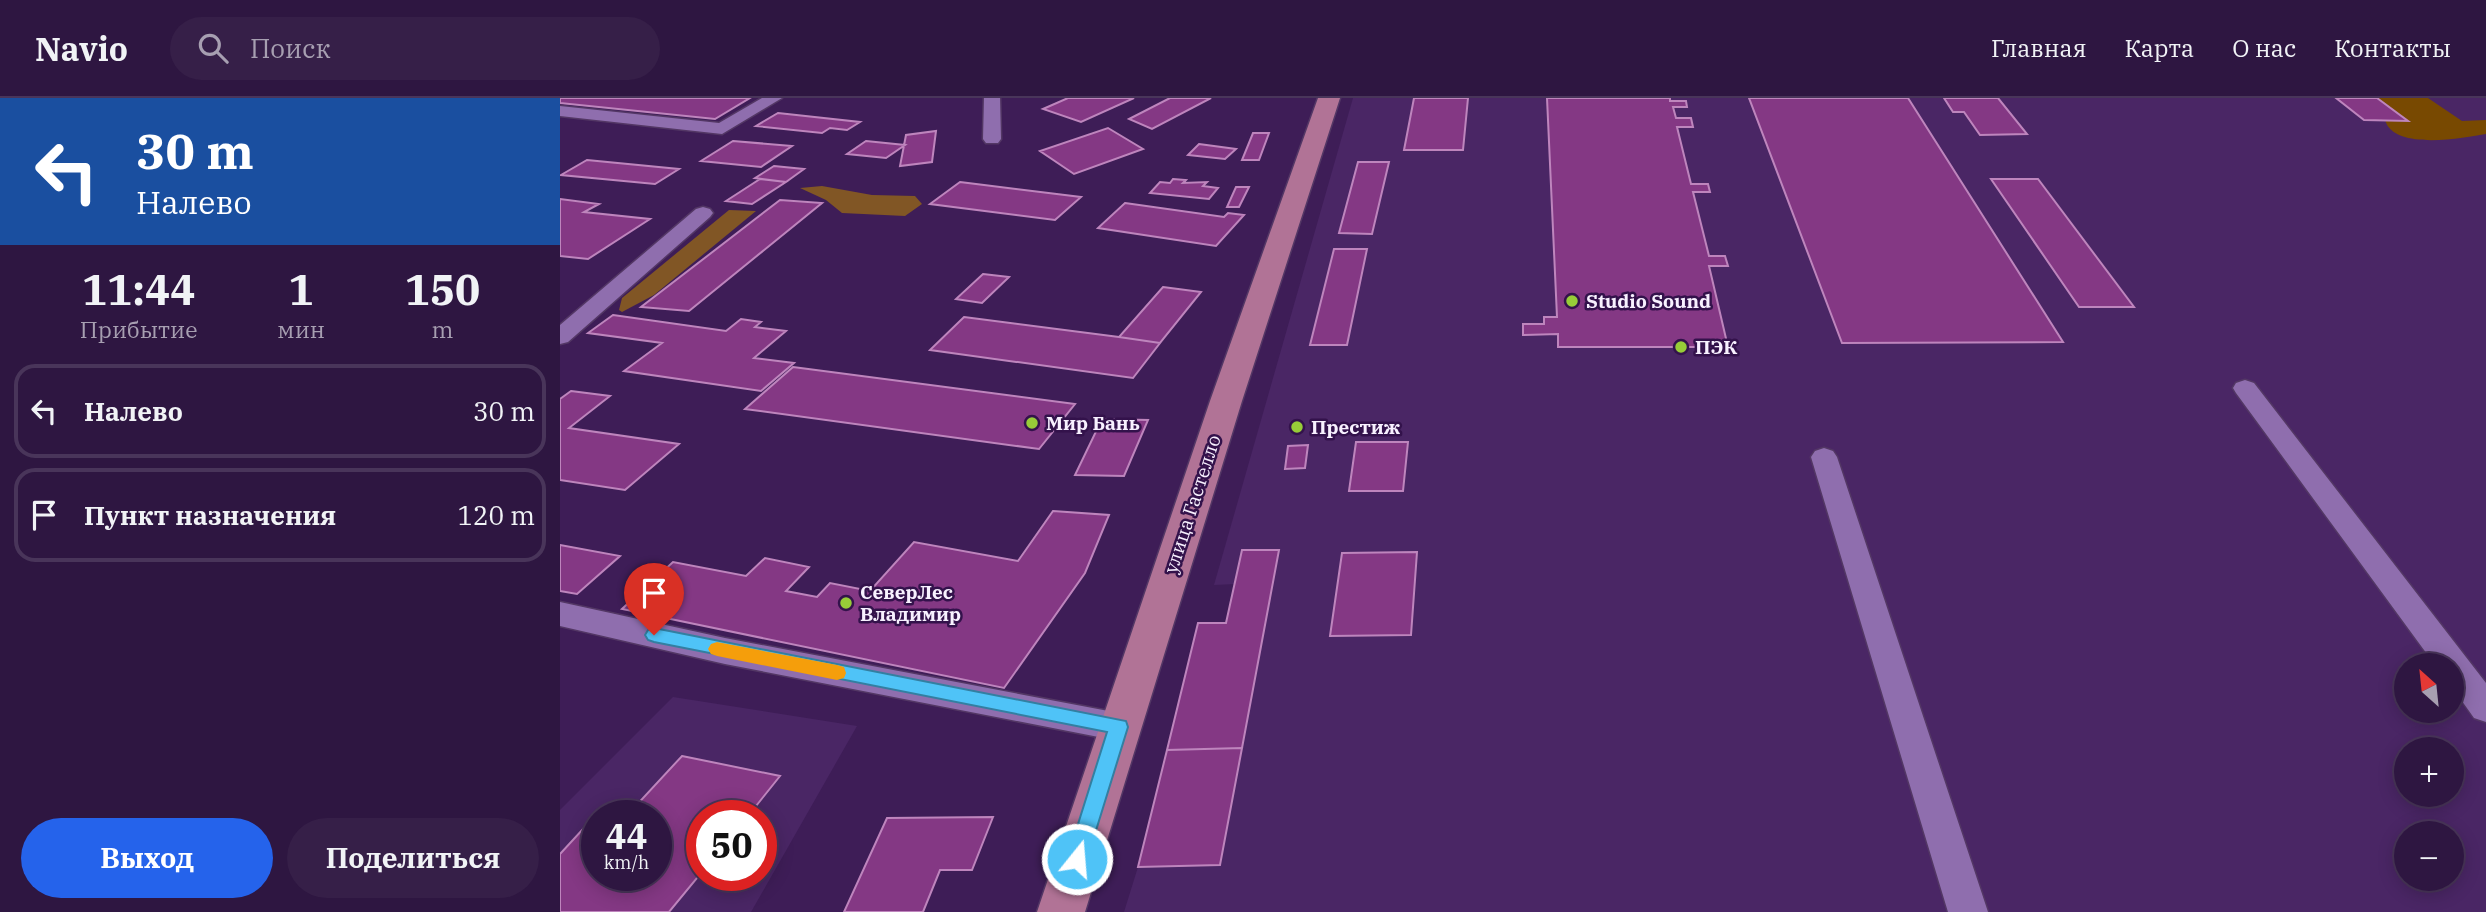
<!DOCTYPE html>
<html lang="ru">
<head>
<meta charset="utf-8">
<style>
  :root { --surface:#2e1641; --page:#361f48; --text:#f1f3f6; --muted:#a79fb1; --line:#49355a; --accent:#2563eb }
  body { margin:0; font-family:"IBM Plex Serif",serif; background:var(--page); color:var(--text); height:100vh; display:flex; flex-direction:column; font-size:26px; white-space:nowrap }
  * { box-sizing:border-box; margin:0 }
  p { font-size:23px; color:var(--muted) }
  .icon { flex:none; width:38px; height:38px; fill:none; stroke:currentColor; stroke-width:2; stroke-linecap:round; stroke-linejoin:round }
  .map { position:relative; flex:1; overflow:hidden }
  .sheet { display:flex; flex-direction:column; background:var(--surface); width:560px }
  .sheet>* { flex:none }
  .guide { background:#1a4fa0; color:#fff; overflow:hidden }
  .needle { width:46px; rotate:333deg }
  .buttons { position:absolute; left:1834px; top:555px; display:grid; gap:14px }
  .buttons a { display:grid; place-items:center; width:70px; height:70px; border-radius:50%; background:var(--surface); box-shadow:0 4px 18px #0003,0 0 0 2px var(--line); font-size:35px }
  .speed { position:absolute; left:21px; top:702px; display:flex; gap:14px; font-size:35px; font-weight:700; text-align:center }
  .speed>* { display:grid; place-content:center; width:91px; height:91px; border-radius:50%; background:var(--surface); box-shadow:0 4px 18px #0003,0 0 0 2px var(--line); line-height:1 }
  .speed small { font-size:18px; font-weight:400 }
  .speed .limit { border:10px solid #d22; background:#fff; color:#111 }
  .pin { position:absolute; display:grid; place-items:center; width:60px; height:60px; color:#fff; margin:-72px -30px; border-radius:50% 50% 50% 0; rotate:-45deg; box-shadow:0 0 7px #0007 }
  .pin .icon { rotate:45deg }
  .me { position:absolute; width:77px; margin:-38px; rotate:17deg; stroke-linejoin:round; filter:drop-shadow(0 0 5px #0008) }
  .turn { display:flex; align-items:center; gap:24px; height:147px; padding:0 21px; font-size:32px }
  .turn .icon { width:91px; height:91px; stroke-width:2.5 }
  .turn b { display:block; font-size:49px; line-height:60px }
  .eta { display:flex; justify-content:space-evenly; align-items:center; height:119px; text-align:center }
  .eta b { font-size:42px; font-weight:800; line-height:49px }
  .button { display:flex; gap:14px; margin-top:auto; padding:14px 21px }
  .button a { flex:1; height:80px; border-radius:42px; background:var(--accent); color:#fff; font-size:28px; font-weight:800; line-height:80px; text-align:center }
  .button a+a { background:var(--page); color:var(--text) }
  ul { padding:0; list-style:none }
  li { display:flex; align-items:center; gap:21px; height:94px; margin:0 14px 10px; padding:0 7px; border:4px solid var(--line); border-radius:21px }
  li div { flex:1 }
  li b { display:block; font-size:26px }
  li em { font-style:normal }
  header { display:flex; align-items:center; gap:42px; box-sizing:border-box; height:98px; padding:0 35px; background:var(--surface); border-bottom:2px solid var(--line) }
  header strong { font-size:33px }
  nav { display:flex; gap:38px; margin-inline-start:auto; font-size:24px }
  .search { width:490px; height:63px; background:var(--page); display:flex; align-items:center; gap:18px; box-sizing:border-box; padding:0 24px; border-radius:38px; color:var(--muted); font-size:26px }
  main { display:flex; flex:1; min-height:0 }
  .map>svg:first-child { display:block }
  .built { fill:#4a2665; fill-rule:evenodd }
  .green { fill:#784901 }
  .forest { fill:#815625 }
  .building { fill:#843884; stroke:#be85bd; stroke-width:2; fill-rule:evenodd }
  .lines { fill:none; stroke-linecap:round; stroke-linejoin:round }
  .minor-casing { stroke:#533765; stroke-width:3 }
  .major-casing { stroke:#533765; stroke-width:3 }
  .minor { fill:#8f6eae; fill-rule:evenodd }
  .major { fill:#b17396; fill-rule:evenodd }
  .route { fill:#4fc3f7; stroke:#337fa1; stroke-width:2 }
  .slow { fill:#f59e0b }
  .poi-dot { fill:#97cc38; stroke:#33124b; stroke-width:2.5 }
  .labels { text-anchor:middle; stroke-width:5; stroke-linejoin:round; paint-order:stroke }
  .poi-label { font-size:19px; font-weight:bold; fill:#f8f1ff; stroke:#33124b; text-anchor:start }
  .street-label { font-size:19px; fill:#f8f1ff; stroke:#33124b }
</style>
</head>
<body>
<header>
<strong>Navio</strong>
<div class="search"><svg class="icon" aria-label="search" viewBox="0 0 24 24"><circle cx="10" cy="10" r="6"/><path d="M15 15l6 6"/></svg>Поиск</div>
<nav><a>Главная</a><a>Карта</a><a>О нас</a><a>Контакты</a></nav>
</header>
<main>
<section class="sheet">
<div class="guide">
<div class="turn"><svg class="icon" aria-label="left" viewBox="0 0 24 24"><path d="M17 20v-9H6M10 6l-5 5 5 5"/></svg><div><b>30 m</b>Налево</div></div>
</div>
<div class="eta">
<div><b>11:44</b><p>Прибытие</p></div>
<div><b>1</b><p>мин</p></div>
<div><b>150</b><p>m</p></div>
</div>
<ul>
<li><svg class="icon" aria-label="left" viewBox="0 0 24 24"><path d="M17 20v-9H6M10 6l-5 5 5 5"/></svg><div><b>Налево</b></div><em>30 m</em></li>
<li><svg class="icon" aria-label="arrive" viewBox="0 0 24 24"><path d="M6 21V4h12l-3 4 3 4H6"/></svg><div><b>Пункт назначения</b></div><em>120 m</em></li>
</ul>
<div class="button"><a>Выход</a><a>Поделиться</a></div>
</section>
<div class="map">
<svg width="1926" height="814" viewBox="0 0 1926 814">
  <rect width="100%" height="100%" fill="#3e1d57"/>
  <path class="built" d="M793,0H1926V814H564L578,769L660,767L719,452H683L675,486L654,487ZM1846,567H1892V612H1846ZM1846,651H1892V696H1846ZM1846,735H1892V780H1846Z
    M113,599L297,628L191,814H0V712ZM37,718H96V777H37ZM142,718H201V777H142Z"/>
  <path class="green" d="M1817,0H1868L1902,23L1926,22V36C1903,40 1834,53 1825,22H1846Z"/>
  <path class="forest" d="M262,88L312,97L355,98L362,106L345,118L282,115L266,102L240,90Z
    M169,112L196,113L94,197L62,214L59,212L62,200Z"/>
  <path class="building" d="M0,0H190L155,21L0,5Z
    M508,0H574L521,24L483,11Z
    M610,0H651L592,31L569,21Z
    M854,0H908L903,52H844Z
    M987,0H1110V3H1126L1127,9H1113L1116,20H1131L1133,29H1117L1131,86H1148L1150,94H1133L1149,158H1165L1168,168H1149L1168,249H998V236L963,237V226H984V219H997Z
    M1189,0H1348L1503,244L1282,245Z
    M1384,0H1438L1467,36L1420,37L1404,14H1393Z
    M1776,0H1817L1848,23L1804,22Z
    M218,15L300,24L287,32L270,30L262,35L196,28Z
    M548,30L583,51L514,76L480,53Z
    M376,33L372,64L340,68L346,37Z
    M693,35H709L699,62H682Z
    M173,43L232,48L201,69L141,63Z
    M306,43L345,47L326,60L287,56Z
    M639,46L676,51L665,61L628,57Z
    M27,62L119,71L95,86L1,77Z
    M798,64H829L812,136L779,135Z
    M214,68L244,71L226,84L195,80Z
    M200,81L226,84L192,106L166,103Z
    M613,81L626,82L623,85L647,84L643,88L658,90L649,101L590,95L600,84L610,85Z
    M1431,81H1478L1574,209H1519Z
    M400,84L424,87L521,99L495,122L370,106Z
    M676,89H689L679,109H667Z
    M0,101L39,106L24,114L90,121L28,161L0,158Z
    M220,102L262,105L129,213L81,209Z
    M565,105L664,119L668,115L684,117L656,148L538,130Z
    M774,151H807L787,247H750Z
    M423,176L449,179L422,205L396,201Z
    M603,189L641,194L600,245L559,239Z
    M53,217L166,233L181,221L201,224L195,229L226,233L194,260L234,265L201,293L64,273L102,245L28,235Z
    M404,219L559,239L600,245L573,280L370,252Z
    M233,269L515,306L479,351L185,311Z
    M11,293L50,298L9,330L119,346L65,392L0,382V301Z
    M542,321L588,322L564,378L515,377Z
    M796,344H848L843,393H789Z
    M748,347L745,370L725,371L728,348Z
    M493,413L549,417L525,475L444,590L62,511L113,464L186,478L205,460L249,469L226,493L257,499L270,485L310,493L354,444L458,463Z
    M0,447L60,458L17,496L0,493Z
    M682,452H719L682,650L607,652L638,525H666Z
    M857,454L851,537L770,538L782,455Z
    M682,650L660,767L578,769L607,652Z
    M122,658L220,678L188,718H142V774L109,814H0V756L46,706L73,711ZM37,718H96V777H37Z
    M433,719L412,772H380L363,814H284L327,720Z"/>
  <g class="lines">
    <defs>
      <path id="minor" d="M202,0H222L162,36L0,18V8L159,25Z
        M424,0H440L441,41L438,45H426L423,41Z
        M143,109L150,111L153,115L150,119L8,244L0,246V227L136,111Z
        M1685,282L1694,285L1926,585V624L1914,620L1892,589V567H1875L1676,295L1673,290L1676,285Z
        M1264,350L1273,353L1277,359L1428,814H1388L1251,359L1255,353Z
        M0,504L165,540L559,615L571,619L576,629L571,639L559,643L165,566L0,528Z"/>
      <path id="major" d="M758,0H780L682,303L525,814H477L650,303Z"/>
    </defs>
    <use href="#minor" class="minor-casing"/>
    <use href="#major" class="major-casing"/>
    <use href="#minor" class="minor"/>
    <use href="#major" class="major"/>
  </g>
  <path class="route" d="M94,530L566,623L568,629L525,768L517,771L510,768L507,761L547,634L94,544L88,542L85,537L88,532Z"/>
  <path class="slow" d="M157,544L277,567L284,569L286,575L284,580L277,582L157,558L151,556L148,551L151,546Z"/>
  <g class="poi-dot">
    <circle cx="1012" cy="203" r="7"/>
    <circle cx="1121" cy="249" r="7"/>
    <circle cx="472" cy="325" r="7"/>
    <circle cx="737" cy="329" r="7"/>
    <circle cx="286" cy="505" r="7"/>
  </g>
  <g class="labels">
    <g class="poi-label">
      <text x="1026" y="210">Studio Sound</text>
      <text x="1135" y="256">ПЭК</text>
      <text x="486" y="332">Мир Бань</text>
      <text x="751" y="336">Престиж</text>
      <text x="300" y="501">СеверЛес<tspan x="300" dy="22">Владимир</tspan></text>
    </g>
    <g class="street-label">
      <text transform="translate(632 406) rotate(-72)" y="7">улица Гастелло</text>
    </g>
  </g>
</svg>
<div class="buttons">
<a><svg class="needle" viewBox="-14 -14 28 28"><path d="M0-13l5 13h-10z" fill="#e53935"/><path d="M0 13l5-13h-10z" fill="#a79fb1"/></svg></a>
<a>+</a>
<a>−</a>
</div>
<div class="speed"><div>44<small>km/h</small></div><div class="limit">50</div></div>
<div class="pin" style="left:94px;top:537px;background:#d93025"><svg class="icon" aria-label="arrive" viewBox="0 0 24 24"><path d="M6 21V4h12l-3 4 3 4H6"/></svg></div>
<svg class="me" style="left:517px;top:761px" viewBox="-20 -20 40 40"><circle r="17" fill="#4fc3f7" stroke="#fff" stroke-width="3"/><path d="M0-11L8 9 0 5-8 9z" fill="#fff"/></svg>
</div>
</main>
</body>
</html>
